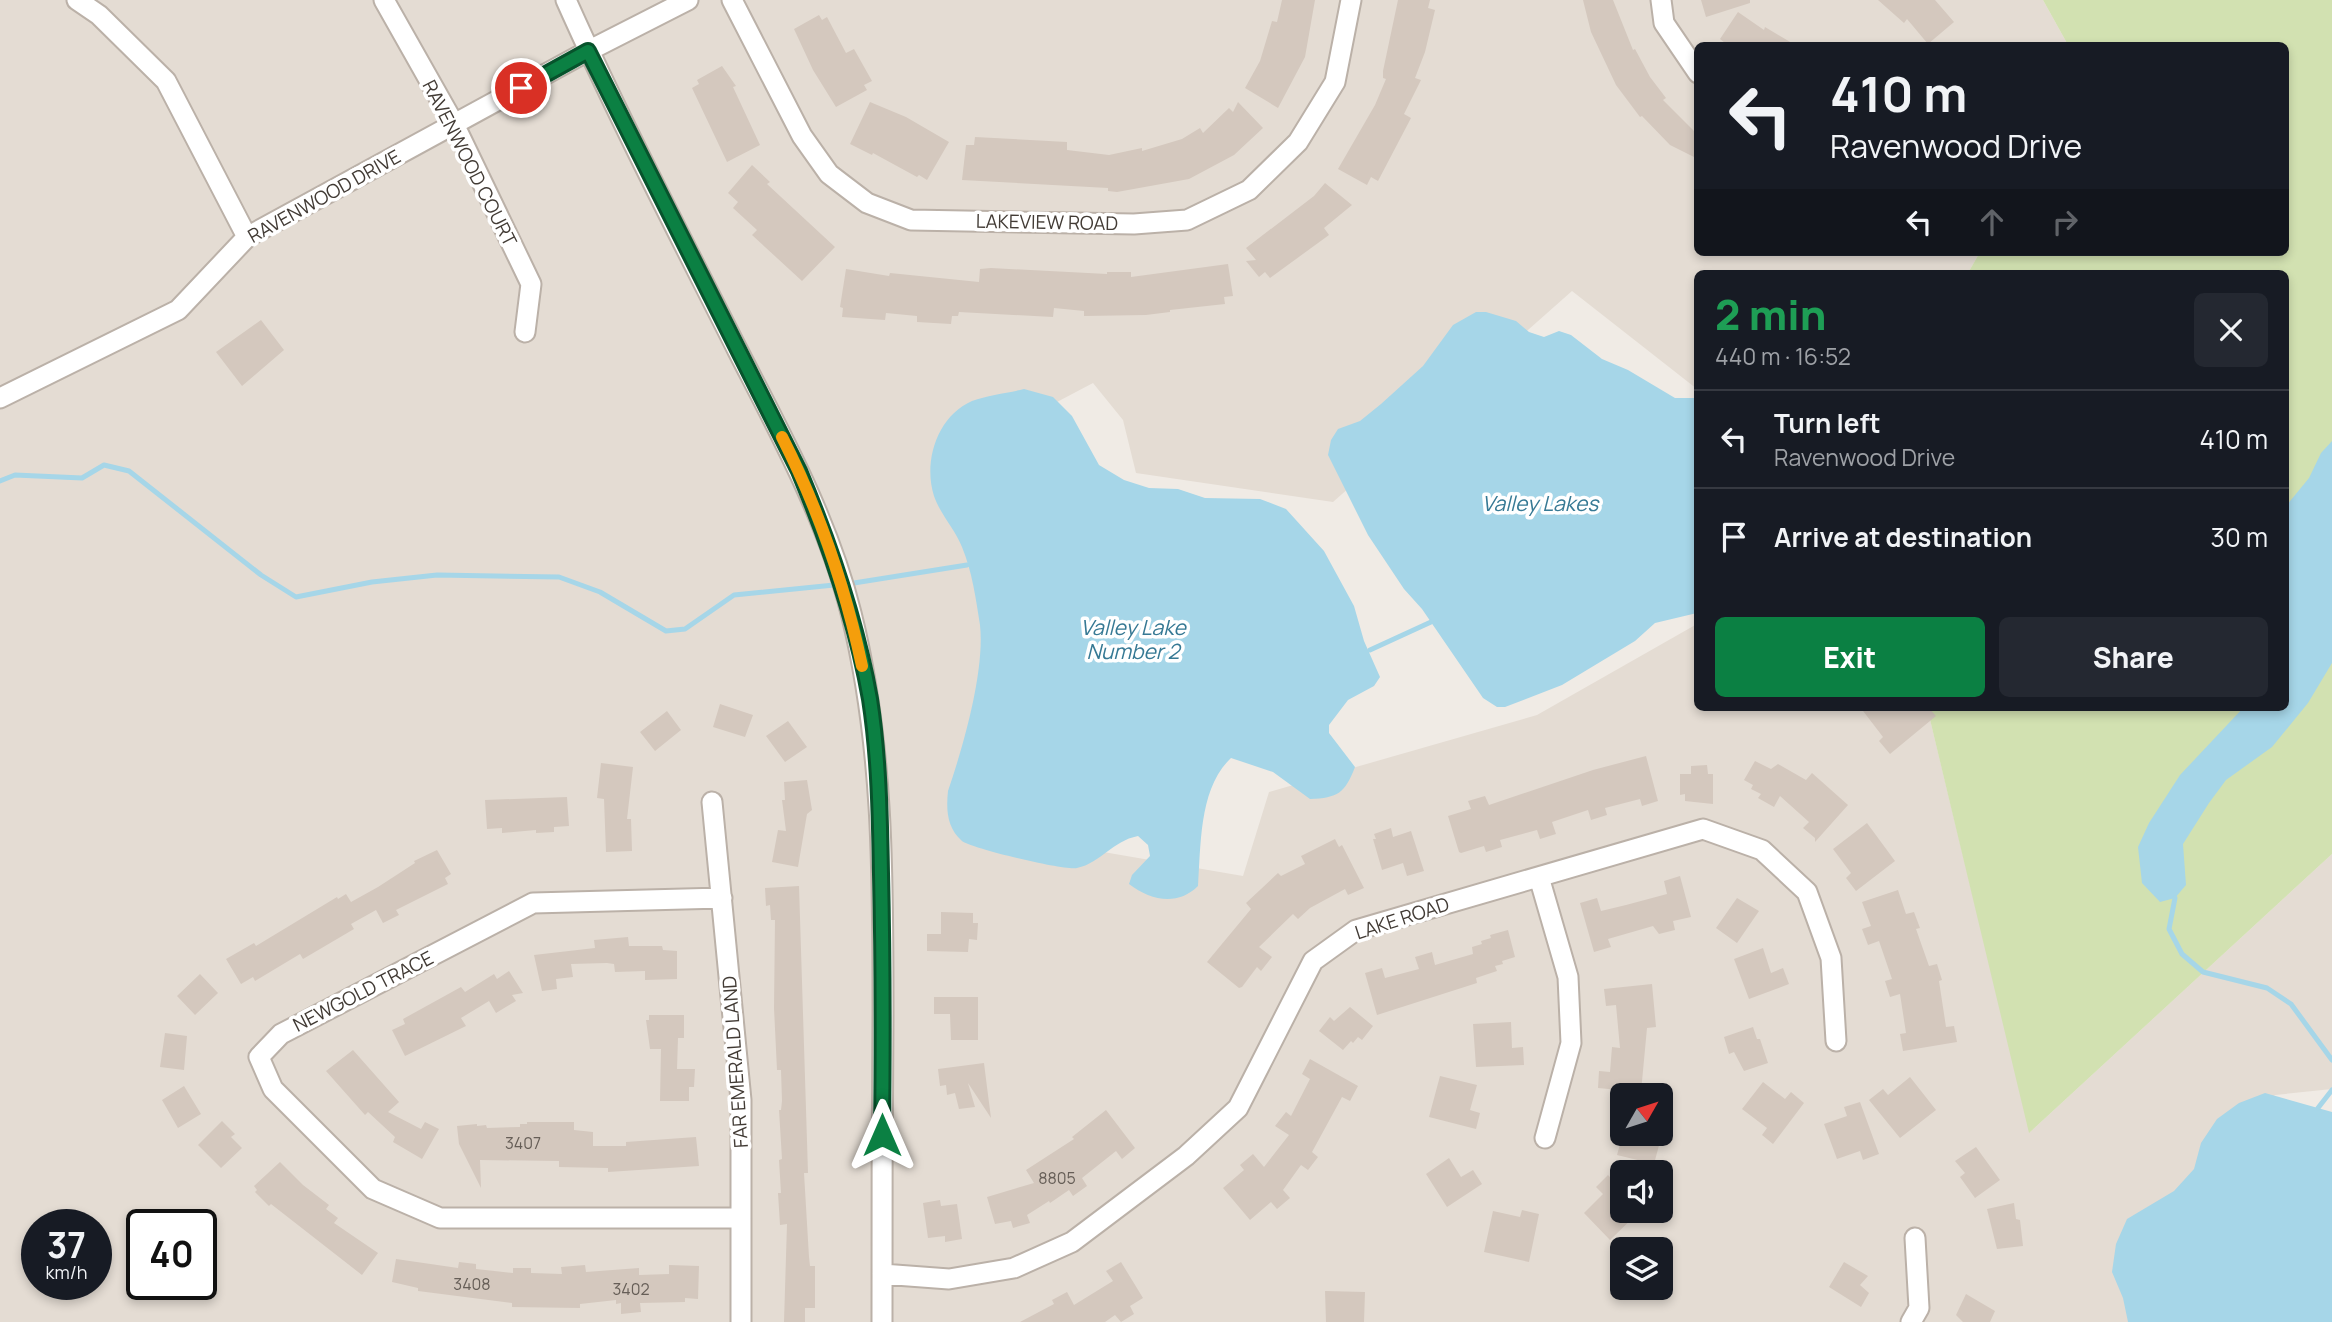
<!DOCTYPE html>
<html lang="en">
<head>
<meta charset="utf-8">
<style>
  :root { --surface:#171b24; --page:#242831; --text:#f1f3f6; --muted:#9ea1a6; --line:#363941; --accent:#0b8043 }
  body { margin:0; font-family:Manrope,sans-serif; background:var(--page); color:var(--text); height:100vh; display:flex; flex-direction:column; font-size:26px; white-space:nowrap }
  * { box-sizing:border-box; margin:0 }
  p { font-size:23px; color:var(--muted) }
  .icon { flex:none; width:38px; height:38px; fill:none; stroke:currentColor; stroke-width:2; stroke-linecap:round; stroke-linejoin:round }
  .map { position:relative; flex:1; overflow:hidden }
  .details { position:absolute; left:1694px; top:270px; width:595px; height:441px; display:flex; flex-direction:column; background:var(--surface); border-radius:10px; box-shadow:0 4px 10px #0003 }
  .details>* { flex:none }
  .hud { position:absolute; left:1694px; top:42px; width:595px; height:214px; border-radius:10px; box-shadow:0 4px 10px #0003; background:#171b24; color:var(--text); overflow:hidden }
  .needle { width:46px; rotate:51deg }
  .tools { position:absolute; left:1610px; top:1083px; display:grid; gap:14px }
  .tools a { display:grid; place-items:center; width:63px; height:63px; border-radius:10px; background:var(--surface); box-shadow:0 4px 10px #0003; font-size:35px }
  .speed { position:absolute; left:21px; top:1209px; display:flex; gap:14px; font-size:35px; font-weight:700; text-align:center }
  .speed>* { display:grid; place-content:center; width:91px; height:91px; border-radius:50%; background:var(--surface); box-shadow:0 4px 10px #0003; line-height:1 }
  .speed small { font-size:18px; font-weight:400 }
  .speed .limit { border:4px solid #111; border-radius:10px; background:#fff; color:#111 }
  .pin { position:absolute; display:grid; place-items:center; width:60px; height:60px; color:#fff; margin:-30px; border:4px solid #fff; border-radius:50%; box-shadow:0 2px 7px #0007 }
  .me { position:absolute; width:77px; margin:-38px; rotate:0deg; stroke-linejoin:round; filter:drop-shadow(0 0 5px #0008) }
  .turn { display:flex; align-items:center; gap:24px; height:147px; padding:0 21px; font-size:32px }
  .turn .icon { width:91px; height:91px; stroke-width:2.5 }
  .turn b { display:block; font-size:49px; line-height:60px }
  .lanes { display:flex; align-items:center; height:66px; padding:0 21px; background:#0003; justify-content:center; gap:35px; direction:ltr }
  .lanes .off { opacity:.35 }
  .round { display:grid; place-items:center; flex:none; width:74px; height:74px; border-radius:10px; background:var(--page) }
  .overview { display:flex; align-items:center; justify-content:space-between; height:119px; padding:0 21px }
  h1 { font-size:42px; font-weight:800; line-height:52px; color:#1e9e55 }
  .button { display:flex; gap:14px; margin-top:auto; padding:14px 21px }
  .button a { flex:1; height:80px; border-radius:10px; background:var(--accent); color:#fff; font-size:28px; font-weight:800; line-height:80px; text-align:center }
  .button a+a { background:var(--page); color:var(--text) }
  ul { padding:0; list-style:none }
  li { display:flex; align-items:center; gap:21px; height:98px; padding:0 21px; border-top:2px solid var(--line) }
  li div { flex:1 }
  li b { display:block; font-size:26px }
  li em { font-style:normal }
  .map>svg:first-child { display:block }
  .residential { fill:#e4dcd3; fill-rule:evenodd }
  .green { fill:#d2e1b1 }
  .water { fill:#a6d6e8 }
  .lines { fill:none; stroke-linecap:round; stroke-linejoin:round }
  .stream { stroke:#a6d6e8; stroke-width:5 }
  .building { fill:#d4c8be }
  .minor-casing { stroke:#bbb1a8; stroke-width:23 }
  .minor { stroke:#fff; stroke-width:19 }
  .route-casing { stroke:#07532c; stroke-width:18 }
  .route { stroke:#0b8043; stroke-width:12 }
  .slow { stroke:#f59e0b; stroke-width:12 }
  .labels { text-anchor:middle; stroke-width:7; stroke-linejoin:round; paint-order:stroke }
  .number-label { font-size:16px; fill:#665e57 }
  .street-label { font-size:19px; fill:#423b35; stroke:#fff }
  .water-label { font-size:21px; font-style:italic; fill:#367994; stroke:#fff }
</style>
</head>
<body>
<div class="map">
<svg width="2332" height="1322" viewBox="0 0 2332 1322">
  <rect width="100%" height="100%" fill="#f0ebe5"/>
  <path class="residential" d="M0,0H2043L2068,45L1698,46V252H1980L1968,273H1698L1697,389L1572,291L1333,502L1136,473L1123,420L1093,383L1038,412L1004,835L1243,876L1269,792L1537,715L1697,624L1698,707H1927L2030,1132L2332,854V1089L2275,1095L2237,1125L2129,1322H0ZM1622,1096H1661V1134H1622ZM1622,1172H1661V1211H1622ZM37,1225H96V1284H37ZM142,1225H201V1284H142ZM1622,1250H1661V1288H1622Z"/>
  <path class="green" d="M2043,0H2332V854L2029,1133L1927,707H2286V273H1968L1980,252H2286V46L2068,45Z"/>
  <path class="water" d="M1476,312H1486L1516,321L1529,332L1544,337L1559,331L1571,335L1602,359L1628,370L1675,398H1697V613L1655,623L1635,641L1562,685L1505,707H1497L1483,698L1422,609L1404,589L1368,535L1328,455L1331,440L1338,429L1360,421L1381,404L1423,366L1453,325Z
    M1024,389L1053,397L1072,416L1099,465L1124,480L1149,488L1178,489L1205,498L1260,499L1286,509L1324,551L1354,606L1364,641L1380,677L1374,686L1348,700L1329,725V733L1355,767C1345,793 1338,798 1310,799L1273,772L1231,758C1199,788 1201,844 1198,886C1178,906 1151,901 1129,884L1132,875L1150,856L1148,845L1138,836C1112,841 1101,863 1077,868C1065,871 970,848 962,841C947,828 946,810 948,791C963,747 985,671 980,625C976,599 972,571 962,547C955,529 940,514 934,496C923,462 937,416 972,401C988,395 1008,393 1024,389Z
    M2332,441V663L2308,703L2272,747L2226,780L2209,803L2183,844L2186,885L2175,898L2160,902L2142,883L2138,847L2149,823L2180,775L2244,707H2286V506L2309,478L2321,453Z
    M2265,1093L2332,1112V1322H2128L2123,1298L2112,1272L2116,1244L2127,1219L2174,1191L2194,1169L2201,1143L2217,1119L2239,1103Z"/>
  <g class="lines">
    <path class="stream" d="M0,481L15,475L82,478L104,465L129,471L261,575L296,597L372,582L437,575L559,577L600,592L666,631L685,629L734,595L854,583L967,565
      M1370,650L1431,622
      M2175,898L2169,929L2182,954L2203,972L2267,988L2291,1004L2332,1060
      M2318,1108L2332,1090"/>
  </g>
  <path class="building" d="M1282,0H1315L1305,57L1278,108L1245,88L1260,61L1272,21L1277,22Z
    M1398,0H1430L1428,8L1435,10L1425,52L1415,78L1421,80L1404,114L1411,118L1378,181L1371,177L1367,185L1338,169L1375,105L1386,79L1383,78V71Z
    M1583,0H1613L1633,50L1635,49L1650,77L1666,98L1663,100L1698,135V159L1670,145L1642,116L1640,117L1616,85L1591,32Z
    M1701,0H1750V3L1706,17Z
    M1878,0H1935L1954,22L1928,44L1907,19L1904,23Z
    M1738,12L1764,30L1765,27L1797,46H1729L1720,39Z
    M819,15L822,20L827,17L846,53L854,49L872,81L864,85L867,90L836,107L813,70L794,29Z
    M722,66L736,86L733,87L760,145L727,162L692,88L699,84L697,80Z
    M870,102L906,117L949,142L927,180L919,175L917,177L873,153L872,155L850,144Z
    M1238,102L1263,128L1234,155L1189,179L1117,192L1108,191V188L962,180L966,145H974L975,137L1067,142V150L1109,155L1142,148V151L1182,139L1200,128L1203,133L1229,108L1233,112Z
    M752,165L770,182L767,184L835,247L802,281L752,235L757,230L733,208L738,202L728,193Z
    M1325,183L1352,205L1324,228L1329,235L1270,278L1265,272L1259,277L1246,261L1256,260L1246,248L1314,196Z
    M1228,264L1233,296L1224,297L1225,304L1170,310V312L1146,315L1084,316V311L1054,308L1053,317L959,312L958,316H952L951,324L917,322V316L886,313L885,320L842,317L843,308L840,307L846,269L889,276L890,273L979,282L980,269L991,268L1107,274V272H1131V277Z
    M261,320L284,350L242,386L216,352Z
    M720,704L753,715L745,737L713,727Z
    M1860,707H1928L1936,716L1890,754L1879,741L1883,737Z
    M667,711L681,730L655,751L640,732Z
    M788,721L807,747L785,762L766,736Z
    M1646,756L1658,801L1642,806L1640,799L1605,808L1607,815L1591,820L1588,810L1552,822L1556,834L1540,839L1537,830L1500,840L1502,847L1486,852L1484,846L1461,853L1459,852L1448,816L1471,809L1468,801L1485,796L1489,805L1593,770Z
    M1755,761L1771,769L1778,764L1806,780L1812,773L1848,805L1815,842V838L1803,828L1809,822L1780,796L1774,807L1758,798L1761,794L1751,789L1753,785L1744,780Z
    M601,763L633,767L627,819H631L632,851L606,852L604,799L597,798Z
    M1707,765L1708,774H1713V804L1685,801V794L1680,795V774H1691V766Z
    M807,780L812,810L807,814L798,867L772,862L778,830L786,831L782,800H785L784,782Z
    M567,797L569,826L554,827V832L536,833V830L502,833V828L487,829L485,800Z
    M1867,823L1895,861L1856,891L1846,878L1851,873L1833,849Z
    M1391,828L1393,837L1411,831L1424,871L1407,876L1403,863L1382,870L1373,839H1376L1374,834Z
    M1335,839L1339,847L1342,845L1364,888L1348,895L1345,889L1310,908L1298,919L1293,914L1259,947L1272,957L1261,971L1257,967L1242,987L1239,988L1207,962L1251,909L1246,903L1278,873L1281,876L1305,864L1301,856Z
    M437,850L451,874L445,878L448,884L396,910L399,915L383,923L376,910L351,924L354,929L303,959L300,954L255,981L253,977L241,984L226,959L254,943L256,946L337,897L338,899L346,894L351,902L378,887L415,863L414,861Z
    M1680,876L1691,917L1673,921L1675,930L1659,934L1653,926L1608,939L1611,947L1594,952L1580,903L1597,898L1601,911L1626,905L1667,894L1664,881Z
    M799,886L808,1173H804L809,1257L810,1266H815V1308H805V1322H784L787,1224L780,1225L778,1193H781L779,1160L782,1159L779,1110H781L782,1101L781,1070H777L774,1008L775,920H771L770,905L766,906L765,888Z
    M1898,890L1906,914L1914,912L1920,928L1916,929L1929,966L1937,964L1942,980L1939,981L1946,1027L1954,1026L1957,1042L1903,1051L1900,1034L1906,1033L1900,994L1890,997L1885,981L1892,979L1879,941L1868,945L1862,929L1871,926L1862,902Z
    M1737,898L1759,911L1737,943L1716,928Z
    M941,912L973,913V923H978L977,940L969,939L968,952L927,951V934H941Z
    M1508,930L1515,957L1502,961L1503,964L1495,966L1497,971L1476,978L1477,983L1377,1015L1365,973L1382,968L1385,978L1419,969L1415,957L1432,952L1435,965L1473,954L1472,947L1482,944L1481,941L1491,938L1490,935Z
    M628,937L629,946H662L663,950L677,951V979L645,980V971L615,972L614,964L607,963L571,964L573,977L556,979L557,989L542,991L534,955L595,948L594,940Z
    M1763,948L1771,973L1783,968L1789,984L1749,999L1734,959Z
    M509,971L523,993L512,995L516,1001L496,1013L489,1001L461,1018L466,1026L405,1056L392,1030L405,1024L403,1019L461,987L465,992L494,974L497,979Z
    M200,974L218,993L195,1015L177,996Z
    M1652,984L1656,1027L1647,1028L1641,1092L1598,1088L1599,1071L1610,1072L1612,1047L1620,1048L1616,1005L1606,1006L1604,989Z
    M934,997H978V1040H951L950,1014H934Z
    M1350,1007L1373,1026L1362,1040L1358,1037L1353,1043L1351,1041L1343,1050L1319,1031L1330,1017L1334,1021Z
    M649,1015H684V1038H678L677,1069H695L694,1087H689V1101H660L661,1049H650L646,1020H649Z
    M1511,1022L1512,1048L1523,1047L1524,1065L1476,1067L1473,1024Z
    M1753,1027L1757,1039H1760L1768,1063L1744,1071L1734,1052L1729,1054L1724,1037Z
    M165,1033L187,1036L184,1070L160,1067Z
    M353,1050L399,1102L388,1112L421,1129L425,1122L439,1129L422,1159L393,1142L395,1137L368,1112L365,1115L326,1071Z
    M1310,1059L1358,1086L1350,1101L1342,1097L1312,1152L1318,1157L1308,1170L1301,1165L1283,1190L1290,1198L1277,1209L1271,1202L1250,1220L1223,1188L1244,1170L1240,1165L1253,1154L1264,1167L1289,1135L1275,1126L1286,1112L1291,1116L1310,1079L1302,1074Z
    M984,1063L987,1087L991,1118L968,1083L975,1107L959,1109L955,1093L947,1095L946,1085L940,1086L938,1069Z
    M1440,1076L1477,1085L1470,1110L1480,1113L1476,1129L1429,1117Z
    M1910,1077L1936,1110L1900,1138L1869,1100L1883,1089L1888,1095Z
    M1763,1082L1785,1099L1791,1092L1804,1103L1773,1144L1762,1135L1767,1128L1742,1109Z
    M184,1086L201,1114L178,1128L162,1100Z
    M1860,1102L1879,1154L1863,1160L1860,1151L1837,1159L1824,1124L1847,1116L1844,1107Z
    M1106,1110L1135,1148L1122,1159L1116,1151L1082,1178L1087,1186L1073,1196L1069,1190L1050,1203L1049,1201L1027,1215L1030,1223L1013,1228L1011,1221L995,1224L987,1197L1034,1183L1026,1170L1074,1139L1072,1137Z
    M222,1121L235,1134L231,1137L242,1148L221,1168L198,1145Z
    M527,1122H574V1130L593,1132V1146H626V1142L696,1137L699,1166L608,1172V1168L559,1167V1161L480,1160L481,1188L459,1144L457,1126L477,1124V1126L486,1125L487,1128L520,1127V1124H527Z
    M1623,1134H1662L1654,1164L1617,1155Z
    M1976,1147L2000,1180L1975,1198L1960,1177L1965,1173L1955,1161Z
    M1449,1158L1461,1177L1473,1170L1482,1184L1447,1207L1426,1174Z
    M280,1162L303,1185L329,1205L326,1209L338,1218L334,1223L378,1253L362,1275L271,1204L269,1206L255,1192L257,1190L254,1186Z
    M1608,1175L1622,1190V1211H1640L1610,1240L1584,1213L1603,1194L1596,1187Z
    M940,1200L941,1206L957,1204L962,1239L945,1242V1236L928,1238L923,1203Z
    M2014,1203L2016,1219L2020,1220L2023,1246L1997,1249L1987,1209Z
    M1522,1210L1539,1214L1529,1262L1484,1252L1493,1211L1520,1217Z
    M396,1259L458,1268L459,1262L476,1264V1269L513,1273V1268H531V1273L562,1274L561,1267L585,1265L586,1272L639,1268V1275L669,1274V1265L699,1266L698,1299L685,1298V1302L640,1303L641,1312L621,1314V1303L616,1304V1300L580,1304V1308L512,1307V1303L418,1291V1288L392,1282Z
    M1121,1262L1143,1298L1130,1306L1134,1314L1121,1322L1115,1315L1105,1322H1020L1054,1304L1052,1300L1067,1292L1074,1305L1113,1281L1106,1271Z
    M1844,1262L1868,1276L1860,1285L1869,1293L1861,1307L1829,1287Z
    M1325,1291L1365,1292L1364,1322H1326Z
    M1966,1294L1995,1311L1990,1322H1963L1956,1315Z"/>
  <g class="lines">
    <defs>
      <path id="minor" d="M77,0L99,15L166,81L247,237
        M384,0L454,124L531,284L525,332
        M566,0C619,119 679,234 738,351C781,435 828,520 851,613C884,745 883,880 883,1015C882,1117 882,1220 882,1322
        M732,0L802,136L829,174L867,203L911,220L1134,224L1187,220L1249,190L1298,142L1335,82L1351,0
        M1661,0L1664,23L1698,73
        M0,398L178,310L247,237L588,51L688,0
        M712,802L741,1100V1322
        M1539,877L1568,977L1571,1043L1545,1138
        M722,898L533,903L281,1034L259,1057L273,1089L373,1189L440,1218H741
        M882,1274L949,1279L1014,1268L1072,1242L1186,1156L1238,1108L1313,961L1356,930L1703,829L1762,850L1807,892L1831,958L1836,1041
        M1911,1322L1919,1308L1915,1238"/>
    </defs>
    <use href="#minor" class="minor-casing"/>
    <use href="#minor" class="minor"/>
  </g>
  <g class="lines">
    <defs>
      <path id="route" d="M521,88L588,51L799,471C830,545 856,620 870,699C879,757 880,816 881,874C883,961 883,1048 882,1135"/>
    </defs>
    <use href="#route" class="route-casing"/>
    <use href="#route" class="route"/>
    <path class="slow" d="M782,437C819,510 845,586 862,666"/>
  </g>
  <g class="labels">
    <g class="number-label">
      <text x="523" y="1149">3407</text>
      <text x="1057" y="1184">8805</text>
      <text x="472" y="1290">3408</text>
      <text x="631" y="1295">3402</text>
    </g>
    <g class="street-label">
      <text transform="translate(470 163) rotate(63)" y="7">RAVENWOOD COURT</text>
      <text transform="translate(324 196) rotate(-29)" y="7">RAVENWOOD DRIVE</text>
      <text transform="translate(1047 222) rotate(1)" y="7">LAKEVIEW ROAD</text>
      <text transform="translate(1402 918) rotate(-18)" y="7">LAKE ROAD</text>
      <text transform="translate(363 991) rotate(-27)" y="7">NEWGOLD TRACE</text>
      <text transform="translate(735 1062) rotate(-94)" y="7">FAR EMERALD LAND</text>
    </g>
    <g class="water-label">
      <text x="1540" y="511">Valley Lakes</text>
      <text x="1133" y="635">Valley Lake<tspan x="1133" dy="24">Number 2</tspan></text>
    </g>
  </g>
</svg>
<div class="tools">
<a><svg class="needle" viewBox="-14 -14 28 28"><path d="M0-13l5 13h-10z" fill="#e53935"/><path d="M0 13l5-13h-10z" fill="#9ea1a6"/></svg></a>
<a><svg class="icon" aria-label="sound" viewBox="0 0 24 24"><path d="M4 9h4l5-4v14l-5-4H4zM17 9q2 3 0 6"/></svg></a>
<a><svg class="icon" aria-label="layers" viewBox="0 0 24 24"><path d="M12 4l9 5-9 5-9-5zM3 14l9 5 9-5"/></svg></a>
</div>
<div class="speed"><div>37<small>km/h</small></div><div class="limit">40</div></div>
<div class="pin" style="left:521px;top:88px;background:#d93025"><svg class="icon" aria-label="arrive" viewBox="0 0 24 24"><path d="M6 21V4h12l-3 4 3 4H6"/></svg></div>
<svg class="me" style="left:882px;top:1135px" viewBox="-20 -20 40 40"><path d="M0-17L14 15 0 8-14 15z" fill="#0b8043" stroke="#fff" stroke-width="4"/></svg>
<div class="hud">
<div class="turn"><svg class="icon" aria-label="left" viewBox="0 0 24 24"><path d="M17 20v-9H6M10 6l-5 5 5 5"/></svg><div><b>410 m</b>Ravenwood Drive</div></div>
<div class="lanes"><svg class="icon" aria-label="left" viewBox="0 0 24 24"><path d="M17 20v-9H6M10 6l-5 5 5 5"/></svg><svg class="icon off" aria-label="ahead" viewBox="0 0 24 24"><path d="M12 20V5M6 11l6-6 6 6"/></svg><svg class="icon off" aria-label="right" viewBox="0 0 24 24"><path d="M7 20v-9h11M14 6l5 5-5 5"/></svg></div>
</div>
<section class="details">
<div class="overview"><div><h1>2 min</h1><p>440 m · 16:52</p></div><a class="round"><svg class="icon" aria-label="close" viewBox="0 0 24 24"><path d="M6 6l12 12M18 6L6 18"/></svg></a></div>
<ul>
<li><svg class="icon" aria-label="left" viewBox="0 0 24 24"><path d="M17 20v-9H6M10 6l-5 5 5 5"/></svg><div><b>Turn left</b><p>Ravenwood Drive</p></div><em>410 m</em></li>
<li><svg class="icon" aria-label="arrive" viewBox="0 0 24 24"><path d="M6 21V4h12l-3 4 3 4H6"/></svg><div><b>Arrive at destination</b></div><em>30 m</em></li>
</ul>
<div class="button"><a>Exit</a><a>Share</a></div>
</section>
</div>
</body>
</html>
